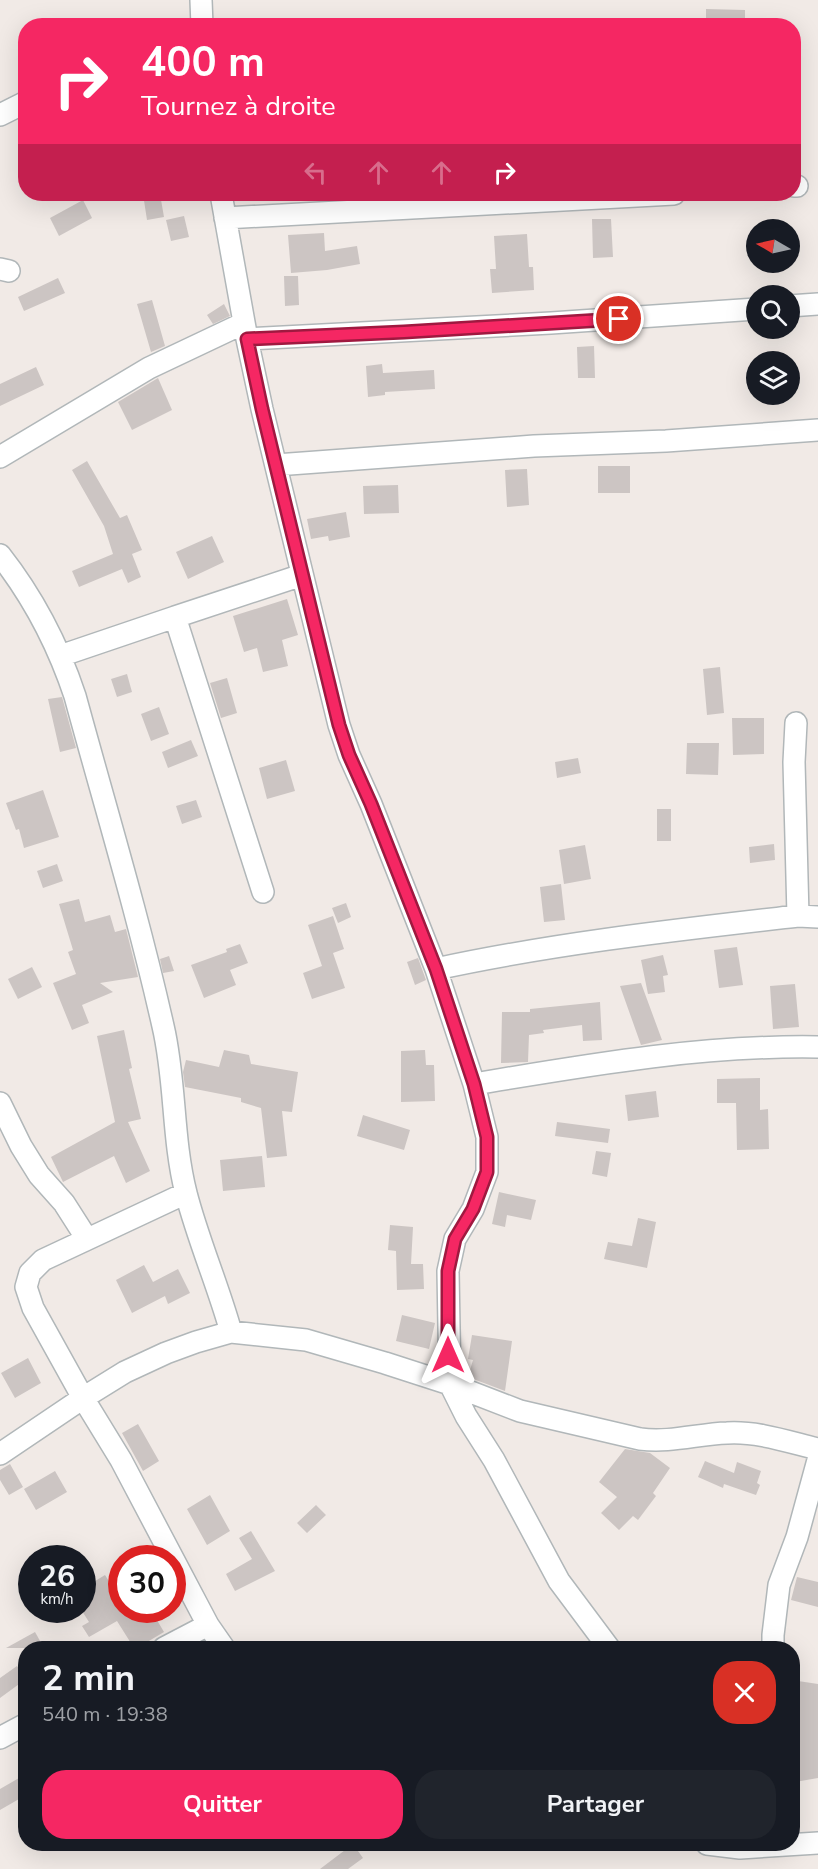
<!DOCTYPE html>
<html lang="fr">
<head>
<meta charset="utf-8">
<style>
  :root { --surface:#171b24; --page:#20242c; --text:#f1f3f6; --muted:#9ea1a6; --accent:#f52763 }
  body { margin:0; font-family:"Nunito Sans",sans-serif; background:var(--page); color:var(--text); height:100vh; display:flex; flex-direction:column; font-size:22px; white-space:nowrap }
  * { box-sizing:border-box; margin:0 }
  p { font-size:20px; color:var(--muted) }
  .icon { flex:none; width:33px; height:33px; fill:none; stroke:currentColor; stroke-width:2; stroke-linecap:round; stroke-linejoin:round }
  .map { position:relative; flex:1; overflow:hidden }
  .sheet { position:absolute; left:18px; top:1641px; width:782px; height:210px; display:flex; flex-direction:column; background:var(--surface); border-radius:24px; box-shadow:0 6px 24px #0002 }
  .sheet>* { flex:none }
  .hud { position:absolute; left:18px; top:18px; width:783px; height:183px; border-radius:24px; box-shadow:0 6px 24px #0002; background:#f52763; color:#fff; overflow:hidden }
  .needle { width:39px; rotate:279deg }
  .tools { position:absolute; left:746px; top:219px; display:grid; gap:12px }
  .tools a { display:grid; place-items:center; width:54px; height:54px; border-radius:50%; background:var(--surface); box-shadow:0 6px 24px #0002; font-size:30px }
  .speed { position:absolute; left:18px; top:1545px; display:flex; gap:12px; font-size:30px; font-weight:700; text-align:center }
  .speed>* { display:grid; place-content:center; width:78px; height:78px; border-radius:50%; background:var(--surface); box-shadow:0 6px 24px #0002; line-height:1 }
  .speed small { font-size:15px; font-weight:400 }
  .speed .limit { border:9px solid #d22; background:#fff; color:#111 }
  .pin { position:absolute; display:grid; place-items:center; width:51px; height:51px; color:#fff; margin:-26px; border:3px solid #fff; border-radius:50%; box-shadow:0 2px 6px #0007 }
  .me { position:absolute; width:66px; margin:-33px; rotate:0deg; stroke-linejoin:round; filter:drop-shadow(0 0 4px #0008) }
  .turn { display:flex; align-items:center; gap:21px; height:126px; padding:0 24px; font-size:27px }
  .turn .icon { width:78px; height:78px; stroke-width:2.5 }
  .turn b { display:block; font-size:42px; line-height:51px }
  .lanes { display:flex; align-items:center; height:57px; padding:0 24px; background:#0003; justify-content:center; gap:30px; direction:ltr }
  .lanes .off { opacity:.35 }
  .round { display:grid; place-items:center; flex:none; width:63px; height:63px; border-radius:24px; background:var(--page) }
  .overview { display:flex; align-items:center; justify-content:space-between; height:102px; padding:0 24px }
  h1 { font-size:36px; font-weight:700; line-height:45px }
  .action { display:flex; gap:12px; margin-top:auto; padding:12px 24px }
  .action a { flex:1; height:69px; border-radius:24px; background:var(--accent); color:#fff; font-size:24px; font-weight:700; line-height:69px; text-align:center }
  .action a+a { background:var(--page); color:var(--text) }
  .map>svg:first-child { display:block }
  .building { fill:#ccc5c3 }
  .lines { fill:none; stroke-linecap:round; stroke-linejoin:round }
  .minor-casing { stroke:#b1b7b9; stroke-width:24 }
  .minor { stroke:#fff; stroke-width:21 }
  .route-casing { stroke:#9f1940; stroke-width:15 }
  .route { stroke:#f52763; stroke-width:10 }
</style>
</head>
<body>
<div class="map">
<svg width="818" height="1869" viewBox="0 0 818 1869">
  <rect width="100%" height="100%" fill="#f1eae6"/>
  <path class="building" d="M706,9L745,10V26H706Z
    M143,194H160L164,217L147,220Z
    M83,200L92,218L59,236L50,218Z
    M184,216L189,237L171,241L166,220Z
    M592,219H611L613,257L593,258Z
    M324,233L325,251L357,246L360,264L327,270L291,273L288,235Z
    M527,234L529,267H533L534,290L492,293L490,269H496L494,236Z
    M284,276H298L299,305L285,306Z
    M58,278L65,293L24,311L18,297Z
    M152,300L165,346L151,352L137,304Z
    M224,304L230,316L213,324L207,315Z
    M594,346L595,378H578L577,347Z
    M382,364L383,373L434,370L435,389L385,392V395L368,397L366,366Z
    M36,367L44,385L0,406V384Z
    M158,378L172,410L132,430L118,402Z
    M87,461L120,518L127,515L142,550L132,554L141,577L128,583L122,569L79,587L72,571L113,554L104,526L72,470Z
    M598,466H630V493H598Z
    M527,469L529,505L507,507L505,470Z
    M398,485L399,513L364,514L363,486Z
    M346,512L350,537L329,541L328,536L311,539L307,519Z
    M212,536L224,562L188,579L176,552Z
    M287,599L298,635L282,640L288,666L263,672L257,648L244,652L233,616Z
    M720,667L724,713L707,715L703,669Z
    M127,674L132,692L117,697L111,679Z
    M227,678L237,713L221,718L210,683Z
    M62,697L76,748L60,752L48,699Z
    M159,707L169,734L151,741L141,714Z
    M732,718H764V754L733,755Z
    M191,740L198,756L168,768L162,752Z
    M687,743H719L718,775L686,774Z
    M578,758L581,773L557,778L555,762Z
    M286,760L295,791L267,799L259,768Z
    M43,790L59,837L24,848L19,829L16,830L6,803Z
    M196,800L202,817L182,824L176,806Z
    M657,809H671V841H657Z
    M774,844L775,860L750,863L749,847Z
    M585,845L591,879L564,884L559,850Z
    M57,864L63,881L43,888L37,871Z
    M561,884L565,920L544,922L540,887Z
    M79,899L85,922L110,915L115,932L126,929L138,977L100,983L113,992L82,1005L89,1023L72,1030L53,983L76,974L68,952L73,950L59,904Z
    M346,903L351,917L338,923L332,908Z
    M333,916L344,949L333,953L345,988L312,999L303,973L322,966L308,925Z
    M240,944L248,963L230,970L236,985L204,998L191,965L227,952L226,949Z
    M737,947L743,985L719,988L714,950Z
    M663,955L668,975L663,976L665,992L648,994L641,960Z
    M169,956L174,971L163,973L160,959Z
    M418,958L426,980L415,985L407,962Z
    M32,967L42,987L18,999L8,979Z
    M641,983L662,1040L641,1045L620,986Z
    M795,984L799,1027L773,1029L770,986Z
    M600,1002L602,1040L583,1041L582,1025L543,1030L544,1033L529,1035L528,1062L501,1063L502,1012H530V1009Z
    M124,1030L132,1068L129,1069L141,1119L128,1122L150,1171L126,1183L114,1156L63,1182L51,1157L115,1122L97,1036Z
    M224,1050L249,1055L251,1064L298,1072L292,1112L282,1111L287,1156L267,1158L261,1108L241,1102V1098L185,1087L183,1072L186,1060L219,1067Z
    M425,1050L426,1065H434L435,1101L401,1102V1051Z
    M760,1078V1110L768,1109L769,1149L737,1150L736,1103H717V1079Z
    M656,1091L659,1117L628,1121L625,1095Z
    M363,1115L410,1130L404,1150L357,1136Z
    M557,1122L610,1129L608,1143L555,1136Z
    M596,1151L611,1153L607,1177L592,1174Z
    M262,1156L265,1187L223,1191L220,1160Z
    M499,1192L536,1200L531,1220L507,1215L505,1227L492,1224Z
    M638,1218L656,1222L647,1268L604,1259L608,1242L632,1246Z
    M390,1225L413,1227L411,1264H423L424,1289L397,1290L396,1251L388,1250Z
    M144,1265L153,1282L178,1269L190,1293L168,1304L165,1296L132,1313L116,1280Z
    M402,1315L435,1323L429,1349L396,1341Z
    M472,1335L512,1341L505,1391L468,1377L473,1360L468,1359Z
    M28,1358L41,1383L15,1398L1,1373Z
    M138,1424L159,1461L143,1471L122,1433Z
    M625,1449L650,1453L670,1468L653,1493L656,1496L638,1520L633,1516L619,1530L601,1513L617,1497L599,1482Z
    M705,1461L734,1473L737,1462L761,1471L757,1483L760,1485L756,1495L724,1484L723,1488L698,1477Z
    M10,1464L23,1487L9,1495L0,1480V1470Z
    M55,1471L67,1492L36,1510L24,1489Z
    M210,1495L230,1531L207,1545L187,1509Z
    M316,1505L326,1515L307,1533L297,1523Z
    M251,1531L275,1571L235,1591L226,1574L252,1559L239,1538Z
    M105,1575L122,1602V1610H151L164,1632L137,1648H134L117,1621L89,1637L82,1626L89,1622L82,1611V1589Z
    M797,1577L818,1582V1607L791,1600Z
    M35,1632L44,1648H6Z
    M17,1666L26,1679L0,1698V1678Z
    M798,1681L818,1684V1778L795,1782L792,1763V1683Z
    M26,1774V1795L0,1810V1789Z
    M353,1844L363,1858L348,1869H320Z"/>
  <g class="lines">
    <defs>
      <path id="minor" d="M201,0L202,26
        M0,115L26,102
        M794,186H797
        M221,194L247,339L262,409L339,725L349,755L371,804L436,969L474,1084L487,1137V1172L473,1209L455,1239L448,1271L450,1384L466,1416L494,1460L559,1581L609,1648
        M225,218L674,194
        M0,269L9,271
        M789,306L818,304
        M247,339L551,323L756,309
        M0,457L149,368L244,323
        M276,465L534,446L666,441L818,430
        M0,555C33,597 58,645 75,696C105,806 138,915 163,1026C176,1081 172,1138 186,1193C198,1240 218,1285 231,1332
        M175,617L302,575
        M60,656L175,617L263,892
        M796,723L794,762L798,916
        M436,969C556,943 676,930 798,916L818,917
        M474,1084C588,1065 702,1045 818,1047
        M0,1103L21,1146L39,1175L64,1203L87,1239
        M186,1193L43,1260L30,1273L26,1287L33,1308L83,1398L121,1460L208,1625L224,1648
        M0,1454L83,1398L125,1372L166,1353L196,1342L231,1332L306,1340L385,1363L450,1384L520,1411L640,1439C670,1443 698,1434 727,1433C757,1431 789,1442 818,1449
        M164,1648L208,1625
        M773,1648V1635L779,1585L797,1537L818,1460
        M0,1738L26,1724
        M707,1844L740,1848L818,1843"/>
    </defs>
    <use href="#minor" class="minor-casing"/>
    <use href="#minor" class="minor"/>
  </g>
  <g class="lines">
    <defs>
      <path id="route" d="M448,1355V1271L455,1239L473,1209L487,1172V1137L474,1084L436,969L371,804L349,755L339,725L262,409L247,339L404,332L619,319"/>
    </defs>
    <use href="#route" class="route-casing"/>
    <use href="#route" class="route"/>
  </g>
</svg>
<div class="tools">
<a><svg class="needle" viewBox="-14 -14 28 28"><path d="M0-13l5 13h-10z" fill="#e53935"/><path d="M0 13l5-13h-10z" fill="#9ea1a6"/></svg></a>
<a><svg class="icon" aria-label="search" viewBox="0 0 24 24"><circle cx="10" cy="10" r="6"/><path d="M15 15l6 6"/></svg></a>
<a><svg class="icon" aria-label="layers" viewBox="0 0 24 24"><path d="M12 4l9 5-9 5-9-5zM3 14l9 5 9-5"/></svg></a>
</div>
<div class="speed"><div>26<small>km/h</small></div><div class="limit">30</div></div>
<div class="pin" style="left:619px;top:319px;background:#d93025"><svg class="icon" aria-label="arrive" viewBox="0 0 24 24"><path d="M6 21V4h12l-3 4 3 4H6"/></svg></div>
<svg class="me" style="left:448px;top:1355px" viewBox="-20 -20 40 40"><path d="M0-17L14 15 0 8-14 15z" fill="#f52763" stroke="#fff" stroke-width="4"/></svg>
<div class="hud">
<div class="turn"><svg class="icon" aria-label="right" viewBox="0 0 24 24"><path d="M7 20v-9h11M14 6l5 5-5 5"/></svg><div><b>400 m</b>Tournez à droite</div></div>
<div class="lanes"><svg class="icon off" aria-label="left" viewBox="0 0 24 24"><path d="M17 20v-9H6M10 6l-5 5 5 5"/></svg><svg class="icon off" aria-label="ahead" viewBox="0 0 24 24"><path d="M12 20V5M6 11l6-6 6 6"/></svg><svg class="icon off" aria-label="ahead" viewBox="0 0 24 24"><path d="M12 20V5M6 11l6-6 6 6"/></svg><svg class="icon" aria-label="right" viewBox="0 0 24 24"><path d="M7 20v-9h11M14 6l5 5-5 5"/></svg></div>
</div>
<section class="sheet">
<div class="overview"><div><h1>2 min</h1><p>540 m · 19:38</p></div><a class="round" style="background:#d93025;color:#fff"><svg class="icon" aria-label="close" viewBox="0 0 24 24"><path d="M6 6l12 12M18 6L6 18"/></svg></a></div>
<div class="action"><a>Quitter</a><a>Partager</a></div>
</section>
</div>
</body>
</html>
